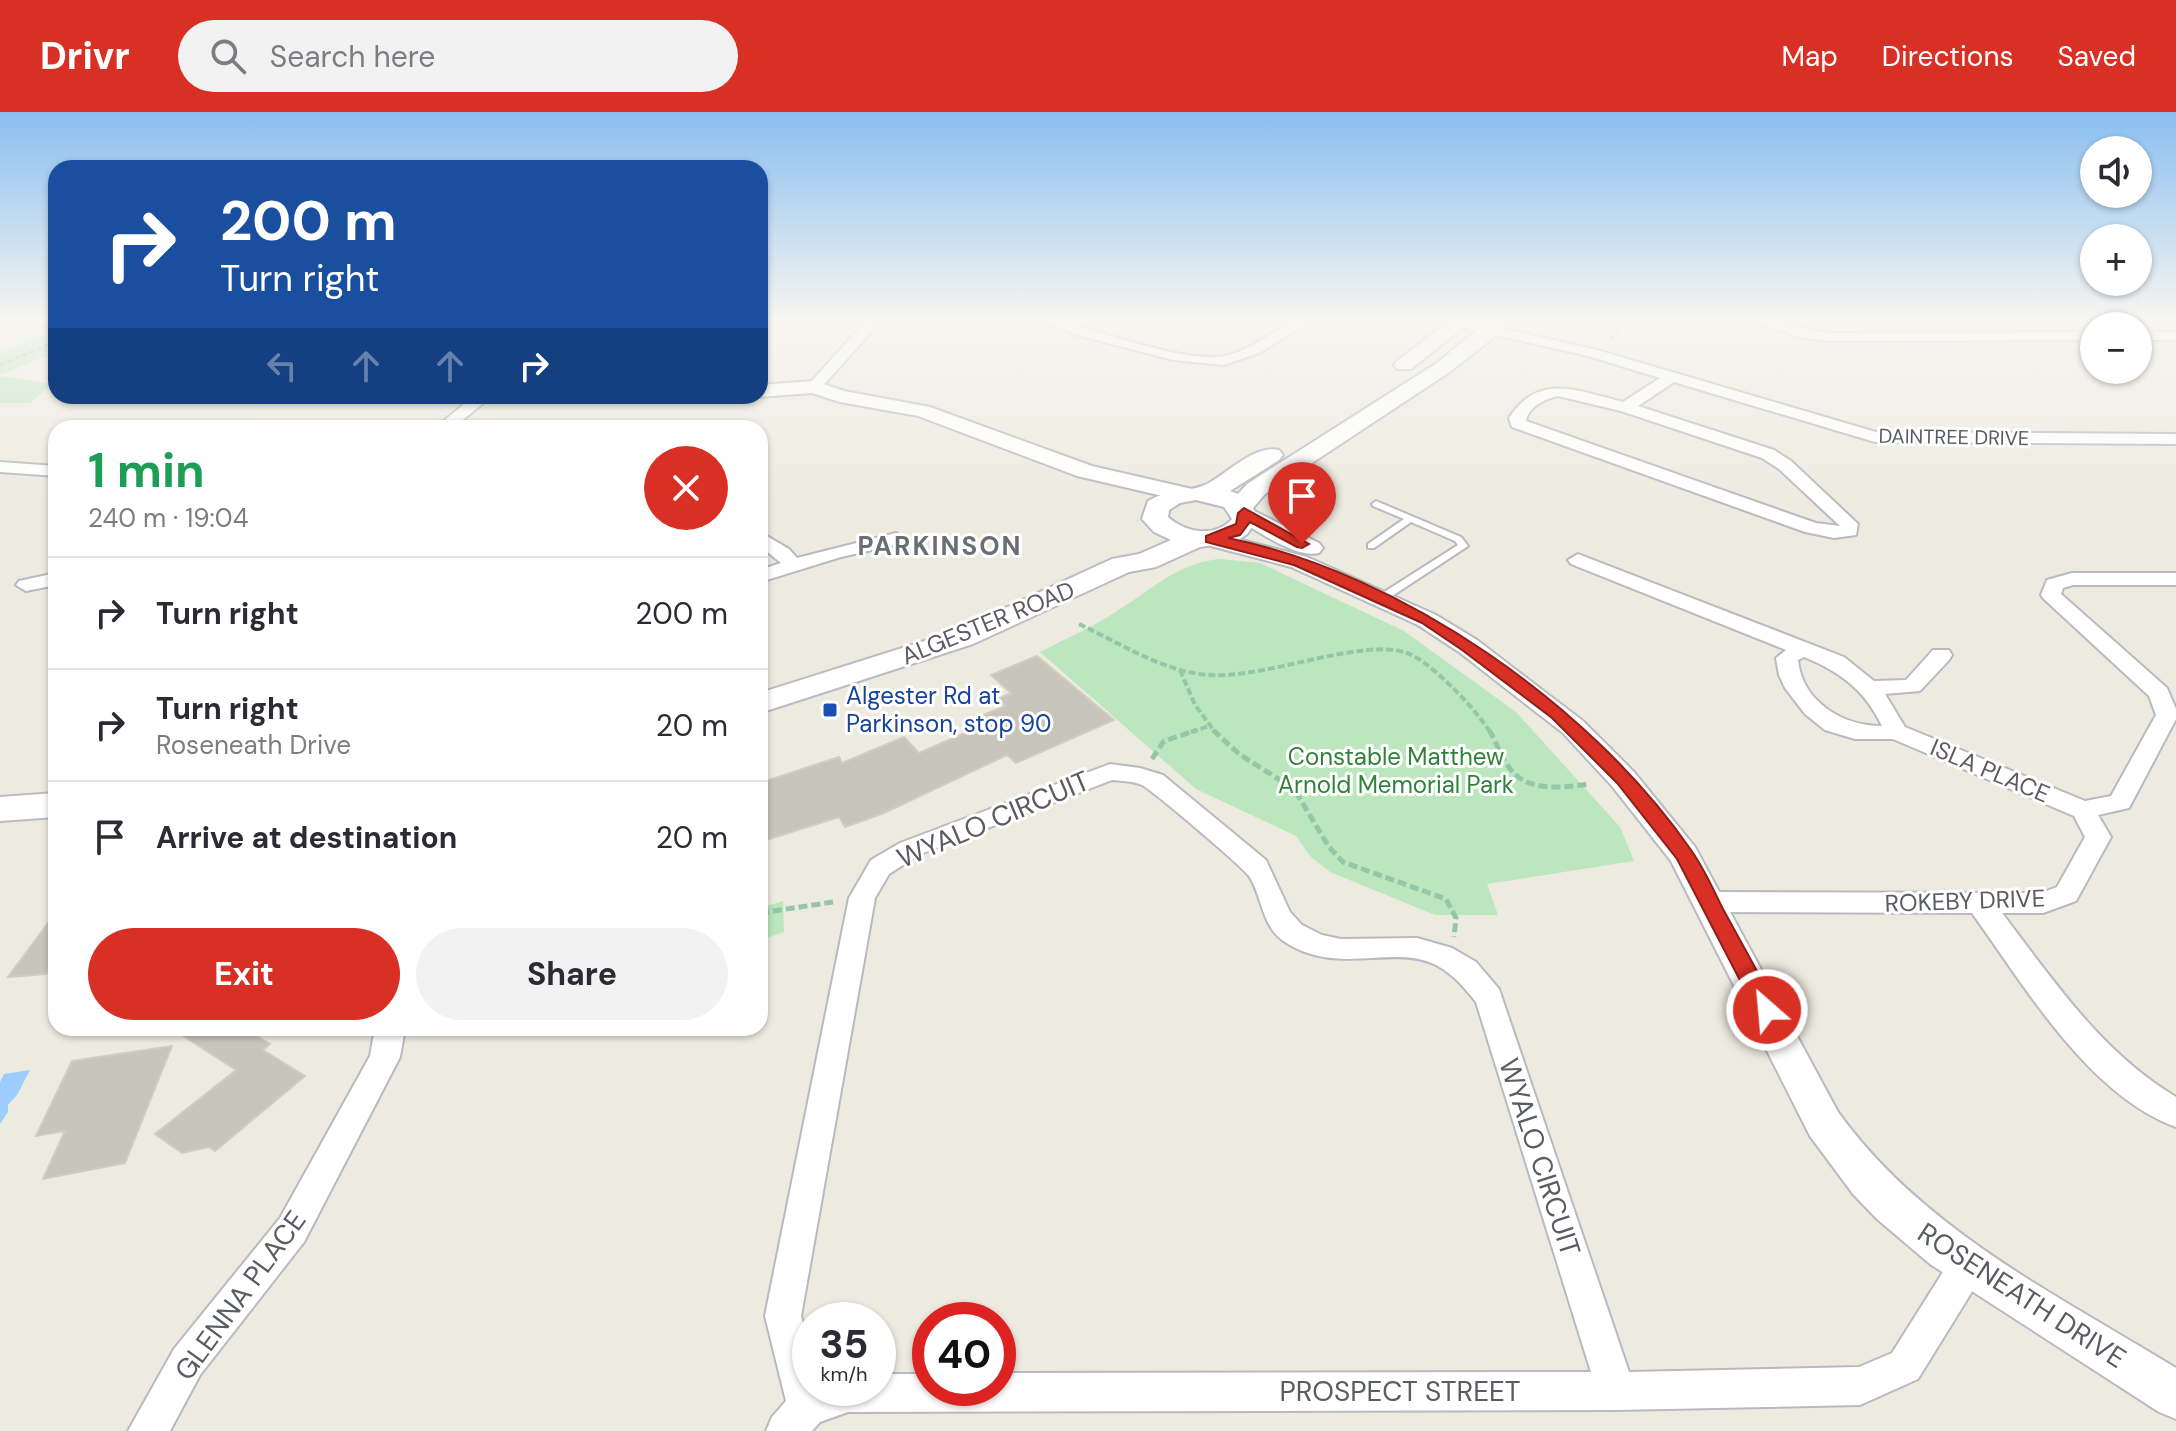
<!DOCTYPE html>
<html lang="en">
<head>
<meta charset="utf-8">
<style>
  :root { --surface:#fff; --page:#f2f2f3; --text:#2b2b33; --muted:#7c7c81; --line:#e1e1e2; --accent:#d93025 }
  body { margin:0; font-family:"DM Sans",sans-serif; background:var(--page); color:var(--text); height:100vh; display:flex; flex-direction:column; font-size:30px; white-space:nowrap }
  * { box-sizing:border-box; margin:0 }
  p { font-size:26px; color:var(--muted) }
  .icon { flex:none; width:44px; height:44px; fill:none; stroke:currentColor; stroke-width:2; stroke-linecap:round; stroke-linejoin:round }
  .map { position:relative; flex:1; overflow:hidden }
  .panel { position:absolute; left:48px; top:308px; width:720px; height:616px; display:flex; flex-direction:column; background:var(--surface); border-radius:24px; box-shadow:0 2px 6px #0004 }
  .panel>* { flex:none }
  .top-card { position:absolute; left:48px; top:48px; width:720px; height:244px; border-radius:24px; box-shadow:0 2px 6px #0004; background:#1a4fa0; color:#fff; overflow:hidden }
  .tools { position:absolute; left:2080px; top:24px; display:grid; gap:16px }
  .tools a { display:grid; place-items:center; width:72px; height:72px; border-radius:50%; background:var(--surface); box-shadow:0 2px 6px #0004; font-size:40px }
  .speed { position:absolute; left:792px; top:1190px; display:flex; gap:16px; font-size:40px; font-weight:700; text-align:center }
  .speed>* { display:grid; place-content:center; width:104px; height:104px; border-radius:50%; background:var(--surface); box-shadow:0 2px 6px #0004; line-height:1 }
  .speed small { font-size:20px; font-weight:400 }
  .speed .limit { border:12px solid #d22; background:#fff; color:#111 }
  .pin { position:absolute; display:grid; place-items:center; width:68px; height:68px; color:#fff; margin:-82px -34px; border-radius:50% 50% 50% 0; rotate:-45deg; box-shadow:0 0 8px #0007 }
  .pin .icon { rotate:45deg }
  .me { position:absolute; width:88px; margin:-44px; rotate:333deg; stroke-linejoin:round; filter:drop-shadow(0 0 6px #0008) }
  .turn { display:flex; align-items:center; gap:28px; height:168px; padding:0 40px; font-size:36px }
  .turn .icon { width:104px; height:104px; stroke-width:2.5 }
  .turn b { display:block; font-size:56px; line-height:68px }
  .lanes { display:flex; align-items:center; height:76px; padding:0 40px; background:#0003; justify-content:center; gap:40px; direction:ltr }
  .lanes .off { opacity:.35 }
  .round { display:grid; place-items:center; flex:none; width:84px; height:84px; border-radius:42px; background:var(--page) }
  .summary { display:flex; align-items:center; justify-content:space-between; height:136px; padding:0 40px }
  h1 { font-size:48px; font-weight:700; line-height:60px; color:#1e9e55 }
  .button { display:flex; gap:16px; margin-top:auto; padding:16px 40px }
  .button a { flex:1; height:92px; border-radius:48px; background:var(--accent); color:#fff; font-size:32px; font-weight:700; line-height:92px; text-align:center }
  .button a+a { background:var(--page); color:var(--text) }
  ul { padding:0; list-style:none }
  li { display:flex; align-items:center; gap:24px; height:112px; padding:0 40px; border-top:2px solid var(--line) }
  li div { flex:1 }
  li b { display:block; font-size:30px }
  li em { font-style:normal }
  header { display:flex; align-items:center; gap:48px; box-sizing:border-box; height:112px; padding:0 40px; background:var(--accent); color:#fff }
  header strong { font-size:38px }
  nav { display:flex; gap:44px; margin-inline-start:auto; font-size:28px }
  .search { width:560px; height:72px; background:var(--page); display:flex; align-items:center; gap:20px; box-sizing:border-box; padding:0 28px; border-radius:44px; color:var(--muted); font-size:30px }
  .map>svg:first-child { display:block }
  .green { fill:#bbe6be }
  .water { fill:#9ecdff }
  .building { fill:#c8c5bd; stroke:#d2cdbe; stroke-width:2 }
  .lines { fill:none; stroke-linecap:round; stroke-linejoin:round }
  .service-casing { stroke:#b8bac0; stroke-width:4 }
  .minor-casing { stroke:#b8bac0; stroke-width:4 }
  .tertiary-casing { stroke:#b8bac0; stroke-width:4 }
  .secondary-casing { stroke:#b9bcc3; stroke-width:4 }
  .path-far2 { stroke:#94c7a7; stroke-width:3; stroke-dasharray:5 3; stroke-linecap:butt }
  .path-far1 { stroke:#94c7a7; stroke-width:4; stroke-dasharray:7 3; stroke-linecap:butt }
  .path { stroke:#94c7a7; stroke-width:5; stroke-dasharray:9 4; stroke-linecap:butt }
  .service { fill:#fff; fill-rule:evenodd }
  .minor { fill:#fff; fill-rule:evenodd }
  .tertiary { fill:#fff; fill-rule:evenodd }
  .secondary { fill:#fff; fill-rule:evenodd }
  .route { fill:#d93025; stroke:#8d1f18; stroke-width:2 }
  .transit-dot { fill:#1a4fb4; stroke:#fff; stroke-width:3 }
  .labels { text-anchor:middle; stroke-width:6; stroke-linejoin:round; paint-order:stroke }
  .far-street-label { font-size:20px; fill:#595c62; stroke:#fff }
  .street-label { font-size:24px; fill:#595c62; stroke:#fff }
  .transit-label { font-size:24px; fill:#164399; stroke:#fff; text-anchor:start }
  .park-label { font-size:24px; fill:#30823b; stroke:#fff }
  .far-district-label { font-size:26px; font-weight:bold; letter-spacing:2px; fill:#6a6e74; stroke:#fff }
  .near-street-label { font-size:28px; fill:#595c62; stroke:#fff }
</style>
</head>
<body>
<header>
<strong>Drivr</strong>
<div class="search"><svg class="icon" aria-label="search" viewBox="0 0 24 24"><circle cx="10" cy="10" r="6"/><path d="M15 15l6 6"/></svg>Search here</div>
<nav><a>Map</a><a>Directions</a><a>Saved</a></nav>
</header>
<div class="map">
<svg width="2176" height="1319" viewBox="0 0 2176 1319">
  <rect width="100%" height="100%" fill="#edebe0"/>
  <path class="green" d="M50,221H56V240L0,263V240Z
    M0,264L53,272L30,291H0Z
    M1221,447L1260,451L1404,519L1516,600L1620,715L1634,749L1487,772L1498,803H1435L1330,760L1310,744L1296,724L1196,677L1040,540C1065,527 1093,515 1117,499C1151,478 1179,450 1221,447Z
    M783,789L784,820L760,828V796Z"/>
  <path class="water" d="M30,958L17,983L8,993V1000L0,1012V970L4,962Z"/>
  <path class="building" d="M1037,544L1114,608L1016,651L1007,643L884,701L845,715L839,705L760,730V671L839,645L842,651L904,625L919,641L983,613L976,606L1005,594L998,587L1011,581L991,563Z
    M56,800V847L46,862L8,865Z
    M171,916H243L270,932L263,938L305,964L215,1039L209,1035L182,1041L155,1022L236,958Z
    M172,934L125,1051L43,1067L65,1019L36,1024L72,949Z"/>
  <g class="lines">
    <defs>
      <path id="service" d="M1376,389L1461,425L1468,434L1386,488H1378V484L1458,433L1455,429L1411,410L1374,436H1368V432L1404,407L1373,394L1372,392Z"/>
      <path id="minor" d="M868,207H883L819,278H809V272Z
        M1018,207H1071L1083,216C1118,225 1196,253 1229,243C1260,235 1282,207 1314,207L1261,240L1224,253L1173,248L1073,222C1052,206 1036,218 1018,207Z
        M1461,207L1597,238L1876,320L2176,322V332L1875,330L1674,270L1638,294L1774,338L1791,349L1858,412L1856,423L1834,426L1805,420L1512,315L1509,306C1539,259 1580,280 1623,290L1660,266L1588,244L1455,214V208ZM1558,284L1621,299L1762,346L1779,357L1840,414L1816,411L1526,309C1528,295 1545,287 1558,284Z
        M1747,207C1776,207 1801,218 1829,221L2094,220V228L1829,229L1802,226Z
        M2138,220H2176V228H2138Z
        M474,284H492L453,316H435Z
        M0,350L56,354V364L0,360Z
        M760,420L789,437L797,446L896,421L905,427L903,431L841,445L760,470V458L781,451L760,434Z
        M1578,442L1844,545L1874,569L1906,568L1933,538H1949L1952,543L1949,548L1920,579L1885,582L1905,615L2085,689L2111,684L2156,603L2149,584L2044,487L2041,483L2047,468L2072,461H2176V473H2073L2063,476L2061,482L2167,576L2176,597V607L2129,696L2098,703L2111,725L2076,789L2043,801H2002C2053,868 2101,940 2176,985V1015C2088,983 2024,873 1972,801L1711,800L1701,797L1697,790L1701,783L1711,780L2041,781L2057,775L2085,725L2074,704L1893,627H1855L1825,618L1805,602L1785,576L1779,563L1776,546L1786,538L1571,452L1568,448ZM1804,545C1839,559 1865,578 1882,614C1843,614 1802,590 1798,548Z
        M56,461V473L26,479L16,473L19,469Z
        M1110,652L1140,656L1163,663L1266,748L1290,800L1302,813L1322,823L1341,827L1417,826L1452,836L1476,850L1499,877L1629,1260L1859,1255L1892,1241L1955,1141L1968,1136L1981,1141L1986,1153L1981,1165L1918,1267L1860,1293L1616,1298L848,1300L820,1310L812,1319H766L772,1305L786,1289L765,1204L849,786L871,748L900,731ZM1112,668C1122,669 1133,669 1142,673C1152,678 1242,754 1249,764C1262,783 1261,812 1282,828C1336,866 1392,831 1436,853C1453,862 1464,875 1476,890L1591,1260L998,1261V1276H930V1262H878V1276H810V1236L801,1204L875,786L889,762L918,743Z
        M375,916H405L400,945L304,1130L200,1263L170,1319H128L174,1237L280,1106L370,944Z"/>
      <path id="tertiary" d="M31,207H56V215L33,211Z
        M814,269L844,279L930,295L1092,354L1192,377L1195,382L1184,389L1077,364L918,304L840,290L812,281L760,285L757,284H760V273Z
        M1244,394L1319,431L1323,436L1319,441C1296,447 1256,418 1236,406L1233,401L1236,396Z
        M1211,420L1307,445L1436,503L1477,528L1583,609L1634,660L1695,735L1838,1000C1922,1117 2055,1182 2176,1256V1307L2159,1300L1930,1152L1877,1107L1853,1082L1810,1024L1671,749L1612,674L1563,621L1459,540L1418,513L1291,455L1203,432L1199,427L1203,422Z"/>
      <path id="secondary" d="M1452,207H1474L1411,257H1397L1394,253L1397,249Z
        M1490,207H1510L1499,221L1451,259L1265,382L1253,396L1258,407L1247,422L1237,429L1200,435L1156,455L1129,460L973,532L760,601V581L953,520L1112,447L1139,442L1171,428L1154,420L1142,407L1148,389C1171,376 1192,380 1207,372C1228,361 1255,332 1279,338L1283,343L1279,348L1230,379L1238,382L1247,372L1437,251ZM1196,388L1224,395L1232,407C1215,426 1186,421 1168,405L1169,398L1180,391Z
        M56,681V705L0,709V685Z"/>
    </defs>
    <use href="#service" class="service-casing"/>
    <use href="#minor" class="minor-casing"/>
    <use href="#tertiary" class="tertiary-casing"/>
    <use href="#secondary" class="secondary-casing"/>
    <path class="path-far2" d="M1612,227L1623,207
      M0,253L55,230"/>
    <path class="path-far1" d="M1079,512C1120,531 1163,560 1209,563C1266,567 1362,525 1407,541C1423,547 1438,562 1451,574C1465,588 1479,603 1490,620
      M1180,558L1195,593L1215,620
      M1191,620L1212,613"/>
    <path class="path" d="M1213,618L1239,642L1294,677L1329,735L1343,750L1446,787L1456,806L1454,825
      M1489,618C1497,631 1501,646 1511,658C1529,681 1565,675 1590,672
      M1152,647L1164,629L1197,618
      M760,801L833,790"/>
    <use href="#service" class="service"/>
    <use href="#minor" class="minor"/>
    <use href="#tertiary" class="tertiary"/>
    <use href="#secondary" class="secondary"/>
  </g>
  <linearGradient id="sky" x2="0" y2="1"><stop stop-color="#8abef1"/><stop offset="0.53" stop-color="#f7f6f1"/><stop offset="1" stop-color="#f7f6f1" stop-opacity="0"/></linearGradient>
  <rect width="2176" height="392" fill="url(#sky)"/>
  <path class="route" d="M1244,396L1309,432L1302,436L1297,435L1250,410L1240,423L1228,426C1401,461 1591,593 1691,738C1704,756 1713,777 1723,797C1741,830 1760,864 1778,898L1775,905L1767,907L1759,905L1677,747L1617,671L1552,606L1462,538L1422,511L1294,453L1206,430V424L1236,412L1238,401Z"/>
  <rect class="transit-dot" x="822" y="590" width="16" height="16" rx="4"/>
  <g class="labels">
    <g class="far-street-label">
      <text transform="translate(1954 325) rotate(1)" y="7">DAINTREE DRIVE</text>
    </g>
    <g class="street-label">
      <text transform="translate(988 511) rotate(-22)" y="8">ALGESTER ROAD</text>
      <text transform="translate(1990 659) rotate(23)" y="8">ISLA PLACE</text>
      <text transform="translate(1965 789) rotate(-2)" y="8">ROKEBY DRIVE</text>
    </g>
    <g class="transit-label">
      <text x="846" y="592">Algester Rd at<tspan x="846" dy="28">Parkinson, stop 90</tspan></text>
    </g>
    <g class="park-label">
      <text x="1396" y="653">Constable Matthew<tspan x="1396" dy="28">Arnold Memorial Park</tspan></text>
    </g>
    <g class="far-district-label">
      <text x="940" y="443">PARKINSON</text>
    </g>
    <g class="near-street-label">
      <text transform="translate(993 707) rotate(-23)" y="10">WYALO CIRCUIT</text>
      <text transform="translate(1540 1045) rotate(72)" y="10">WYALO CIRCUIT</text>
      <text transform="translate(240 1183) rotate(-54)" y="10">GLENNA PLACE</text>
      <text transform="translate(2022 1183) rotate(33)" y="10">ROSENEATH DRIVE</text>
      <text x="1400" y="1289">PROSPECT STREET</text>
    </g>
  </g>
</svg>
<div class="tools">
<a><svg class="icon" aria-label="sound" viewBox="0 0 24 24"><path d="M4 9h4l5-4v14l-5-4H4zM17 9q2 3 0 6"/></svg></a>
<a>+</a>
<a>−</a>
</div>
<div class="speed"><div>35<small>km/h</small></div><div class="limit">40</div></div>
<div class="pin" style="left:1302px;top:432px;background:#d93025"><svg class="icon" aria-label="arrive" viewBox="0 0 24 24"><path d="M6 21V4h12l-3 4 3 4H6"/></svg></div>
<svg class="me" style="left:1767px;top:898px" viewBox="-20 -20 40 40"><circle r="17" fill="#d93025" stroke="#fff" stroke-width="3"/><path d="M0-11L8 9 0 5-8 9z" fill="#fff"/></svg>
<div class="top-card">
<div class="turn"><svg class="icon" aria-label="right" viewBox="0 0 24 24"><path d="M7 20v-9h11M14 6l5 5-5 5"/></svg><div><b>200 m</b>Turn right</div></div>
<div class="lanes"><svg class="icon off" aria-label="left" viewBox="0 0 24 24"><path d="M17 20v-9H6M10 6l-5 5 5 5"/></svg><svg class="icon off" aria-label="ahead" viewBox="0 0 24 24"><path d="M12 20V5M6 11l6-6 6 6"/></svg><svg class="icon off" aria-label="ahead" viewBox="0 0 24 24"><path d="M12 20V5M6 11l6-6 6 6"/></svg><svg class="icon" aria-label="right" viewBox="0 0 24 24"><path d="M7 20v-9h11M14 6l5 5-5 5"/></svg></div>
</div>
<section class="panel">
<div class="summary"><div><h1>1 min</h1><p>240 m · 19:04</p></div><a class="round" style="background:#d93025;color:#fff"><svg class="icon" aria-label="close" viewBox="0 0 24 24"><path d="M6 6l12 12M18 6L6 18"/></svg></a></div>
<ul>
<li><svg class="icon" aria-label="right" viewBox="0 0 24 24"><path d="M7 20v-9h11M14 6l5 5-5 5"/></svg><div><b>Turn right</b></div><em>200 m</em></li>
<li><svg class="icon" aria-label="right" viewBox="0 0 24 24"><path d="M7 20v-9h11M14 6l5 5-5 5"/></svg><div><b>Turn right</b><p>Roseneath Drive</p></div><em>20 m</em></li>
<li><svg class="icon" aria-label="arrive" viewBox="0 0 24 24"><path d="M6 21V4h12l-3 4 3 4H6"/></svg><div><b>Arrive at destination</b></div><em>20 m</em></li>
</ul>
<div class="button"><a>Exit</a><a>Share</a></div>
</section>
</div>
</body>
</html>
